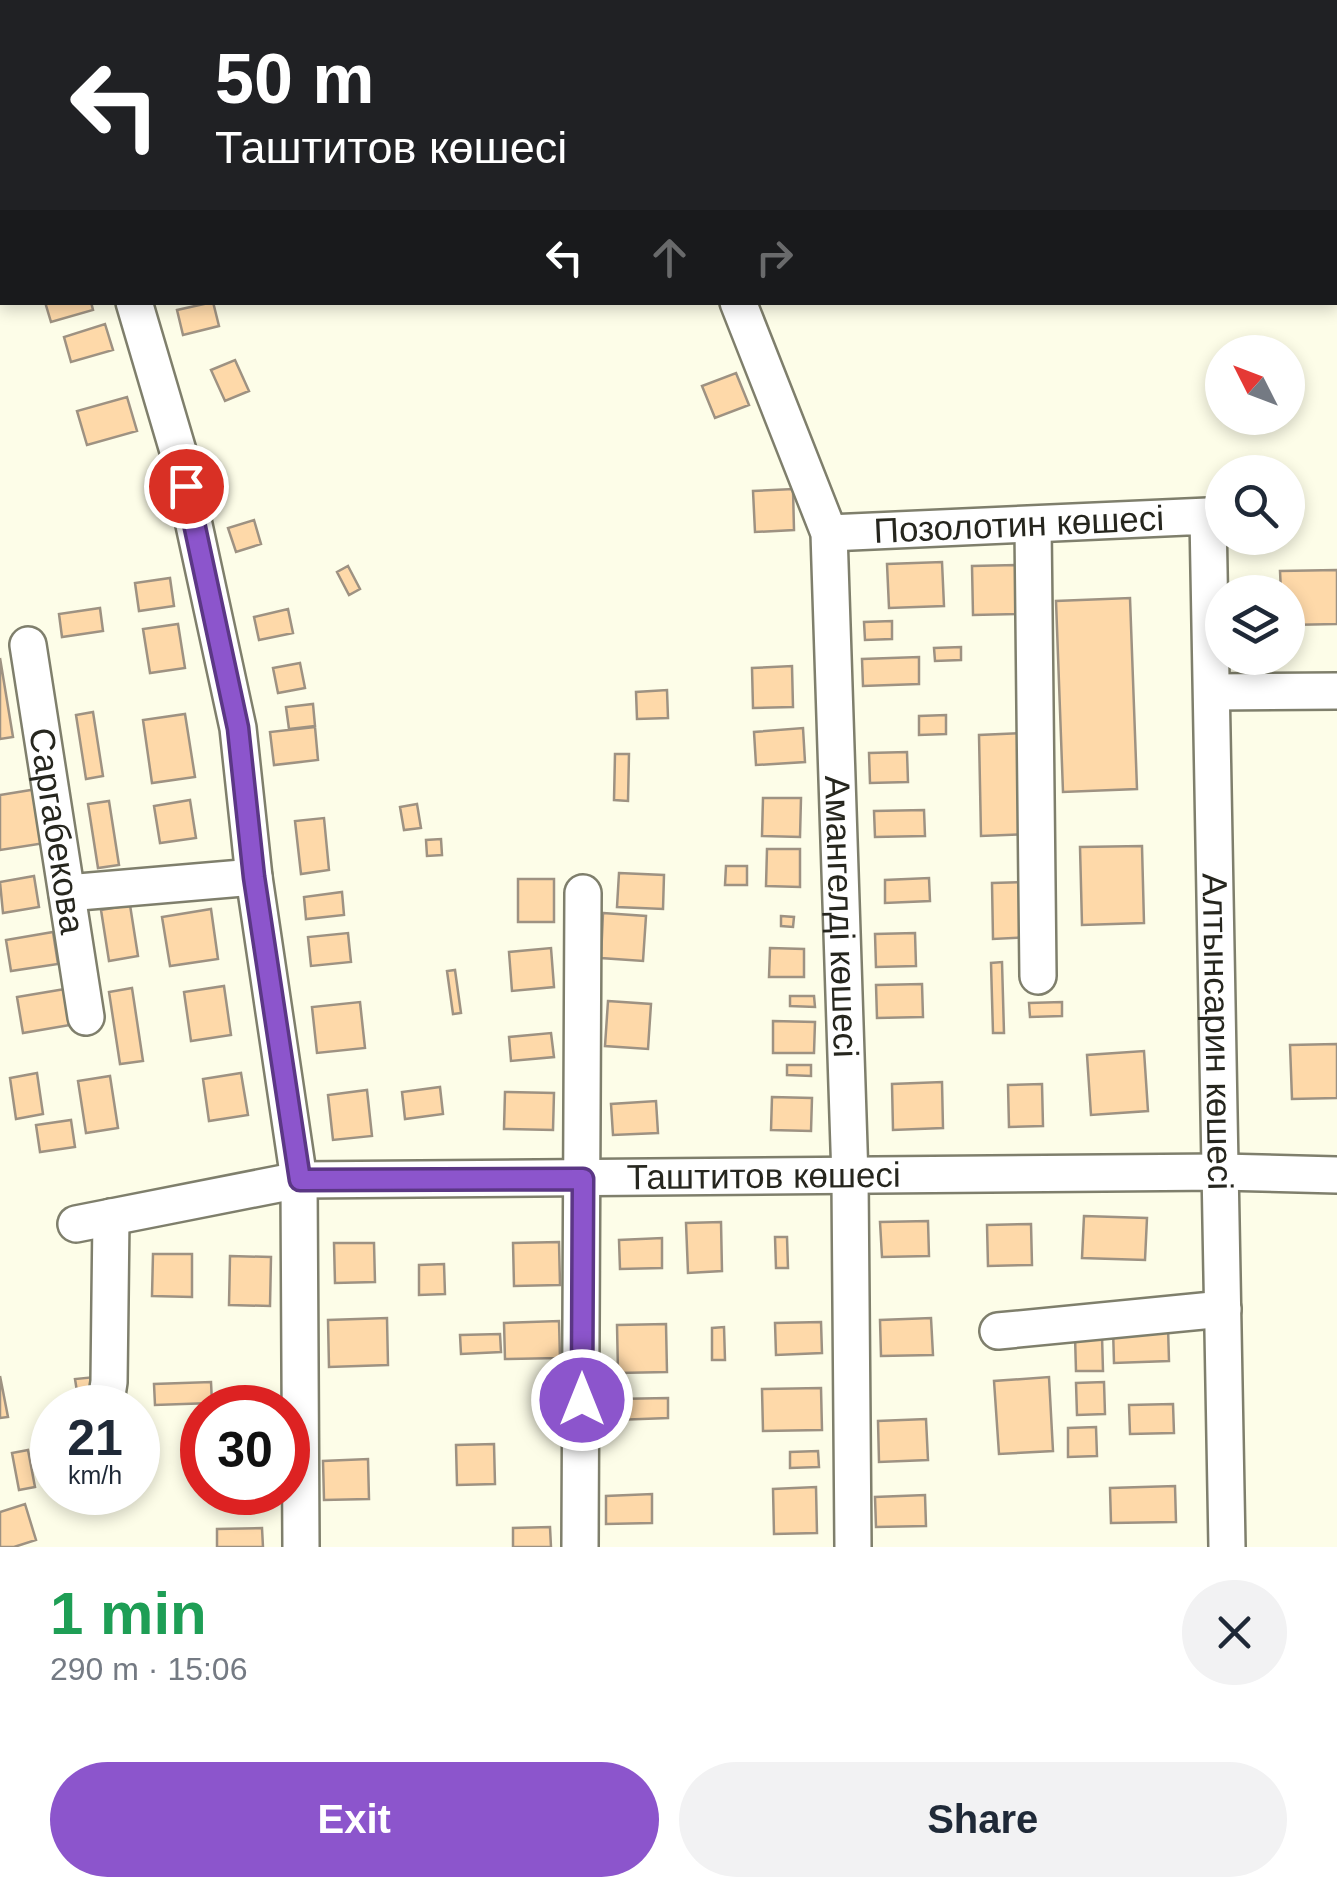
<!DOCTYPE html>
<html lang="en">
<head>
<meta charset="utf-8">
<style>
  :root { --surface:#fff; --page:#f2f2f3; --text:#1f2937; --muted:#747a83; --accent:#8c55cc }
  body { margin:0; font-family:Helvetica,sans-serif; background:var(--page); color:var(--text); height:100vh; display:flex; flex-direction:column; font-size:38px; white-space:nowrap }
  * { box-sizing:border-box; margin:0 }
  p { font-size:32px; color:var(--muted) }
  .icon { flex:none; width:55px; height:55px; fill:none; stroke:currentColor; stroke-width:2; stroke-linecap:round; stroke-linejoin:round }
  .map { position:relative; height:1547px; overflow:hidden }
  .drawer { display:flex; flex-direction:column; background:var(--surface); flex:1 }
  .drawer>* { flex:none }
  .guide { position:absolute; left:0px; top:0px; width:1338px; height:305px; box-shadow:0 5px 15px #0003; background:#202124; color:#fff; overflow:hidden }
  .needle { width:65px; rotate:312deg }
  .fabs { position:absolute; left:1205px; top:335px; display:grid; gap:20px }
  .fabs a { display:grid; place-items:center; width:100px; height:100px; border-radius:50%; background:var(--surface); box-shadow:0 5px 15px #0003; font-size:50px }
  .speed { position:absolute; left:30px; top:1385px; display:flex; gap:20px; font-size:50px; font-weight:700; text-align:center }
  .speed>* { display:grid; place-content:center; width:130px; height:130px; border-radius:50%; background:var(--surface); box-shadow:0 5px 15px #0003; line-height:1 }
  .speed small { font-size:25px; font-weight:400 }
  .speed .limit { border:15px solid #d22; background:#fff; color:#111 }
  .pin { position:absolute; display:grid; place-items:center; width:85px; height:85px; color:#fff; margin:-42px; border:5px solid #fff; border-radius:50%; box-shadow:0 2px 10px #0007 }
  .me { position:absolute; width:110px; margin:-55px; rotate:0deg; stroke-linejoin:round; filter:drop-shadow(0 0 8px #0008) }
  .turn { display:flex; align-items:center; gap:35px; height:210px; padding:0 50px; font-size:45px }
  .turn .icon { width:130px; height:130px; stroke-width:2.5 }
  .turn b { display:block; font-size:70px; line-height:85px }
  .lanes { display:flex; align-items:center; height:95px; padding:0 50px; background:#0003; justify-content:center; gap:50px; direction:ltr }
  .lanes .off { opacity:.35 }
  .round { display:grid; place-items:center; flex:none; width:105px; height:105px; border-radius:52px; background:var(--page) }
  .head { display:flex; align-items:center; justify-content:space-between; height:170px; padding:0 50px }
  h1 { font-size:60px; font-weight:700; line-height:75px; color:#1e9e55 }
  .primary-button { display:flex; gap:20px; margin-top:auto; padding:20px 50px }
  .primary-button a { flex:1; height:115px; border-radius:60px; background:var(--accent); color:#fff; font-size:40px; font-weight:700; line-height:115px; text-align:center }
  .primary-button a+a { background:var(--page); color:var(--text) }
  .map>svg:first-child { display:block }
  .building { fill:#fed9a9; stroke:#9e9282; stroke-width:2.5 }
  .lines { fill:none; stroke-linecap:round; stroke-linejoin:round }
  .minor-casing { stroke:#7f7f6c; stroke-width:40 }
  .minor { stroke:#fff; stroke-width:35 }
  .route-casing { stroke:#5b3785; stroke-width:25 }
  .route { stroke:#8c55cc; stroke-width:18 }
  .labels { text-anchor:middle; stroke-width:8; stroke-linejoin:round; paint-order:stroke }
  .street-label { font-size:35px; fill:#26261e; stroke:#fdfde8 }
</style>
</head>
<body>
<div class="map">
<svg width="1337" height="1547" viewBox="0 0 1337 1547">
  <rect width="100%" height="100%" fill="#fdfde8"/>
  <path class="building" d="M87,0H129L130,2H87Z
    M0,12H2V75L0,66Z
    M1335,133H1337V210H1335Z
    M45,302H91L93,310L51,322Z
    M213,302L219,326L183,335L177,310Z
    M105,324L113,350L71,362L64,337Z
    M235,360L249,391L225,401L211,370Z
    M736,373L749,405L715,418L702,386Z
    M127,397L137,431L87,445L77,411Z
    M793,489L794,530L755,532L753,491Z
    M254,520L261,544L236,552L228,528Z
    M942,562L944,606L889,608L887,564Z
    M1016,565L1018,614L973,615L972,566Z
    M348,566L360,589L349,595L337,572Z
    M1337,570V624L1288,625V592H1281L1280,571Z
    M170,578L174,606L139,611L135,583Z
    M1130,598L1137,789L1063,792L1056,601Z
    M100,608L103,631L62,637L59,614Z
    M288,609L293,633L259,640L254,617Z
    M892,621V639L865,640L864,622Z
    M178,624L185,668L150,673L143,629Z
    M961,647V660L935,661L934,648Z
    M919,657V684L863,686L862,659Z
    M0,658L13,737L0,739Z
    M300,663L305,688L278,693L273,668Z
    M792,666L793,707L753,708L752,668Z
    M667,690L668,718L637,719L636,692Z
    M313,704L315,726L289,729L286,707Z
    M93,712L103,776L86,779L76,715Z
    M185,714L195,777L152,783L143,720Z
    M946,715V734L919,735V716Z
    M315,727L318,760L274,765L270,732Z
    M803,728L805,762L756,765L754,732Z
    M1024,733L1027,834L981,836L979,735Z
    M907,752L908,782L870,783L869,753Z
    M615,754H629L628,801L614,800Z
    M37,789L45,843L0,850V795Z
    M763,798H801L800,837L762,836Z
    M190,800L196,838L160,843L154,806Z
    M109,801L119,865L98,868L88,804Z
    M417,804L421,828L404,830L400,807Z
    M924,810L925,836L875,837L874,811Z
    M324,818L329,870L301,874L295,821Z
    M441,839L442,855L427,856L426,840Z
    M1142,846L1144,923L1082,925L1080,847Z
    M767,849H800V887L766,886Z
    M726,866H747V885H725Z
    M619,873L664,875L663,909L617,907Z
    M34,876L39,907L3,913L0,882Z
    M929,878L930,901L885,903V880Z
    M518,879H554V922H518Z
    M1032,882L1033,937L993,939L992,883Z
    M342,892L344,915L306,919L304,897Z
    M130,905L138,956L109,961L101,910Z
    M211,909L218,959L170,966L162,917Z
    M603,913L646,916L643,961L601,958Z
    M781,916L794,917L793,927L781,926Z
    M53,932L58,964L11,971L6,940Z
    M348,933L351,962L311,966L308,937Z
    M915,933L916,966L876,967L875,934Z
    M551,948L554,987L512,991L509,952Z
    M770,948L804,949V977H769Z
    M1002,962L1004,1033H993L991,963Z
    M455,970L461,1013L453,1014L447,971Z
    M922,984L923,1017L877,1018L876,985Z
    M224,986L231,1035L191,1041L184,992Z
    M132,988L143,1061L120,1064L109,992Z
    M65,989L70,1025L23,1033L17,997Z
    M790,996H814L815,1007L790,1006Z
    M608,1001L651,1004L648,1049L605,1046Z
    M360,1002L365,1048L317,1053L312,1007Z
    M1062,1002V1016L1030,1017L1029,1003Z
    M773,1021L815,1022L814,1053H773Z
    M551,1033L554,1057L511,1061L509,1037Z
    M1337,1044V1098L1292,1099L1290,1045Z
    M1144,1051L1148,1111L1091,1115L1087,1055Z
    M787,1065H811V1076L787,1075Z
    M37,1073L43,1114L16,1119L10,1078Z
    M241,1073L248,1115L209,1121L203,1079Z
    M110,1076L118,1128L86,1133L78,1081Z
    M942,1082L943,1128L893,1130L892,1084Z
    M1042,1084L1043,1126L1009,1127L1008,1085Z
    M440,1087L443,1114L405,1119L402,1092Z
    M367,1090L372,1136L333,1140L328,1095Z
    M505,1092L554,1093L553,1130L504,1129Z
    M772,1097L812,1098L811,1131L771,1130Z
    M656,1101L658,1133L613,1135L611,1104Z
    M71,1120L75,1147L40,1152L36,1125Z
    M1084,1216L1147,1218L1145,1260L1082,1258Z
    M928,1221L929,1256L882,1257L880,1222Z
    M721,1222L722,1271L688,1273L686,1223Z
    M1031,1224L1032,1265L988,1266L987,1225Z
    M775,1237H787L788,1268H776Z
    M662,1238V1268L620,1269L619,1240Z
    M559,1242L560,1285L514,1286L513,1243Z
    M334,1243H374L375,1282L335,1283Z
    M153,1254H192V1297L152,1296Z
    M230,1256L271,1257L270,1306L229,1305Z
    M444,1264L445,1294L419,1295V1265Z
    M387,1318L388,1365L329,1367L328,1320Z
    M931,1318L933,1355L881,1356L880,1320Z
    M559,1321L560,1358L505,1359L504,1323Z
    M821,1322L822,1353L776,1355L775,1323Z
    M666,1324L667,1372L618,1373L617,1325Z
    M724,1327L725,1360H712V1328Z
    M1168,1327L1169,1361L1114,1363L1113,1329Z
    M500,1334L501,1352L461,1354L460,1335Z
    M1075,1336H1102L1103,1371H1076Z
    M0,1376L8,1417L0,1418Z
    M95,1377L98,1401L79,1404L75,1379Z
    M1049,1377L1053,1451L999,1454L994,1381Z
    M211,1382L212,1403L155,1405L154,1384Z
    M1104,1382L1105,1414L1077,1415L1076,1383Z
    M821,1388L822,1430L763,1431L762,1389Z
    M668,1398V1418L615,1420V1399Z
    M1173,1404L1174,1433L1130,1434L1129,1405Z
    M926,1419L928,1460L879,1462L878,1421Z
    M1096,1427L1097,1456L1068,1457V1428Z
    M494,1444L495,1484L457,1485L456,1445Z
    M28,1450L35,1487L19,1490L12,1453Z
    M818,1451L819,1467L790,1468V1452Z
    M368,1459L369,1499L324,1500L323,1461Z
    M1175,1486L1176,1522L1111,1523L1110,1488Z
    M816,1487L817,1533L774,1534L773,1489Z
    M652,1494V1523L606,1524V1496Z
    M925,1495L926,1526L876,1527L875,1497Z
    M25,1504L36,1540L14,1547H0V1512Z
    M550,1527L551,1547H513V1528Z
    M262,1528L263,1547H217V1529Z"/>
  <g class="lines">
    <defs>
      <g id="minor">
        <path d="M45,0L46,2"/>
        <path d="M399,0V2"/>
        <path d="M664,0V2"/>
        <path d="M0,137L2,136"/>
        <path d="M134,302L178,451L238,728L254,877L299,1180L301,1547"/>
        <path id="s1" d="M738,302L829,533L850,1178L853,1547"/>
        <path d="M1033,526L1038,976"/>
        <path id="s2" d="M829,533L1208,516L1227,1547"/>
        <path id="s3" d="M28,645L86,1017"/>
        <path d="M1212,692L1337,691"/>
        <path d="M67,893L254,877"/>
        <path id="s4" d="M76,1224L299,1180L1221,1172L1337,1175"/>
        <path d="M998,1331L1223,1309"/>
        <path d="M105,1408L109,1382L111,1217"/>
        <path d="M580,1547L583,893"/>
      </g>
    </defs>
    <use href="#minor" class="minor-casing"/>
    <use href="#minor" class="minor"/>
  </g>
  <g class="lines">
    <defs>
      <path id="route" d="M186,486L238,728L254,877L300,1180L583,1179L582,1400"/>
    </defs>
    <use href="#route" class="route-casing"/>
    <use href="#route" class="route"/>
  </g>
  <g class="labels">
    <g class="street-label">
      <text dy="12" stroke="none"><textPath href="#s2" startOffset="190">Позолотин көшесі</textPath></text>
      <text dy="12" stroke="none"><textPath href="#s3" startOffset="188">Саргабекова</textPath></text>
      <text dy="12" stroke="none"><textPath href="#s1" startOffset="632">Амангелді көшесі</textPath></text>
      <text dy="12" stroke="none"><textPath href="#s2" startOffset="895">Алтынсарин көшесі</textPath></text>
      <text dy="12" stroke="none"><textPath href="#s4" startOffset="692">Таштитов көшесі</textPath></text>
    </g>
  </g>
</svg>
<div class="fabs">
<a><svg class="needle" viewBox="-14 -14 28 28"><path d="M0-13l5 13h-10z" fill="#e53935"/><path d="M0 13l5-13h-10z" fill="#747a83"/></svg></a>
<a><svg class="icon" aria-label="search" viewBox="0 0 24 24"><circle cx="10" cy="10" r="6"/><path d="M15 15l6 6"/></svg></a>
<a><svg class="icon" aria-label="layers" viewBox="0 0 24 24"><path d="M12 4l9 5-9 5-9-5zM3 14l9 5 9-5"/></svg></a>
</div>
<div class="speed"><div>21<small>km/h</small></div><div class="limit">30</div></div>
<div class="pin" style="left:186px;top:486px;background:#d93025"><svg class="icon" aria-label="arrive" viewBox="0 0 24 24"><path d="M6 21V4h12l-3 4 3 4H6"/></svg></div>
<svg class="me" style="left:582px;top:1400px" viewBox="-20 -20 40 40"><circle r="17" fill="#8c55cc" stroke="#fff" stroke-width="3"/><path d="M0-11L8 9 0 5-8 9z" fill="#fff"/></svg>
<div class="guide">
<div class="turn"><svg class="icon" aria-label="left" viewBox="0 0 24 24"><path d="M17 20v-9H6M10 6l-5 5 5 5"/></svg><div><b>50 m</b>Таштитов көшесі</div></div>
<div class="lanes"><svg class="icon" aria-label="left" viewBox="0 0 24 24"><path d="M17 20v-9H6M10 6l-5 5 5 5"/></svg><svg class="icon off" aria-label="ahead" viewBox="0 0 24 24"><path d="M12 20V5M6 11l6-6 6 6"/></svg><svg class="icon off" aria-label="right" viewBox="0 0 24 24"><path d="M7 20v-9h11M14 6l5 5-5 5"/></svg></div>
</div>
</div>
<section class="drawer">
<div class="head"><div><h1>1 min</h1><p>290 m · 15:06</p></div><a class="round"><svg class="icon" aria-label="close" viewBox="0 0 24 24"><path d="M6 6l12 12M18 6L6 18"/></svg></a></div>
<div class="primary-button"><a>Exit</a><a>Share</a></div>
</section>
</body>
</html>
